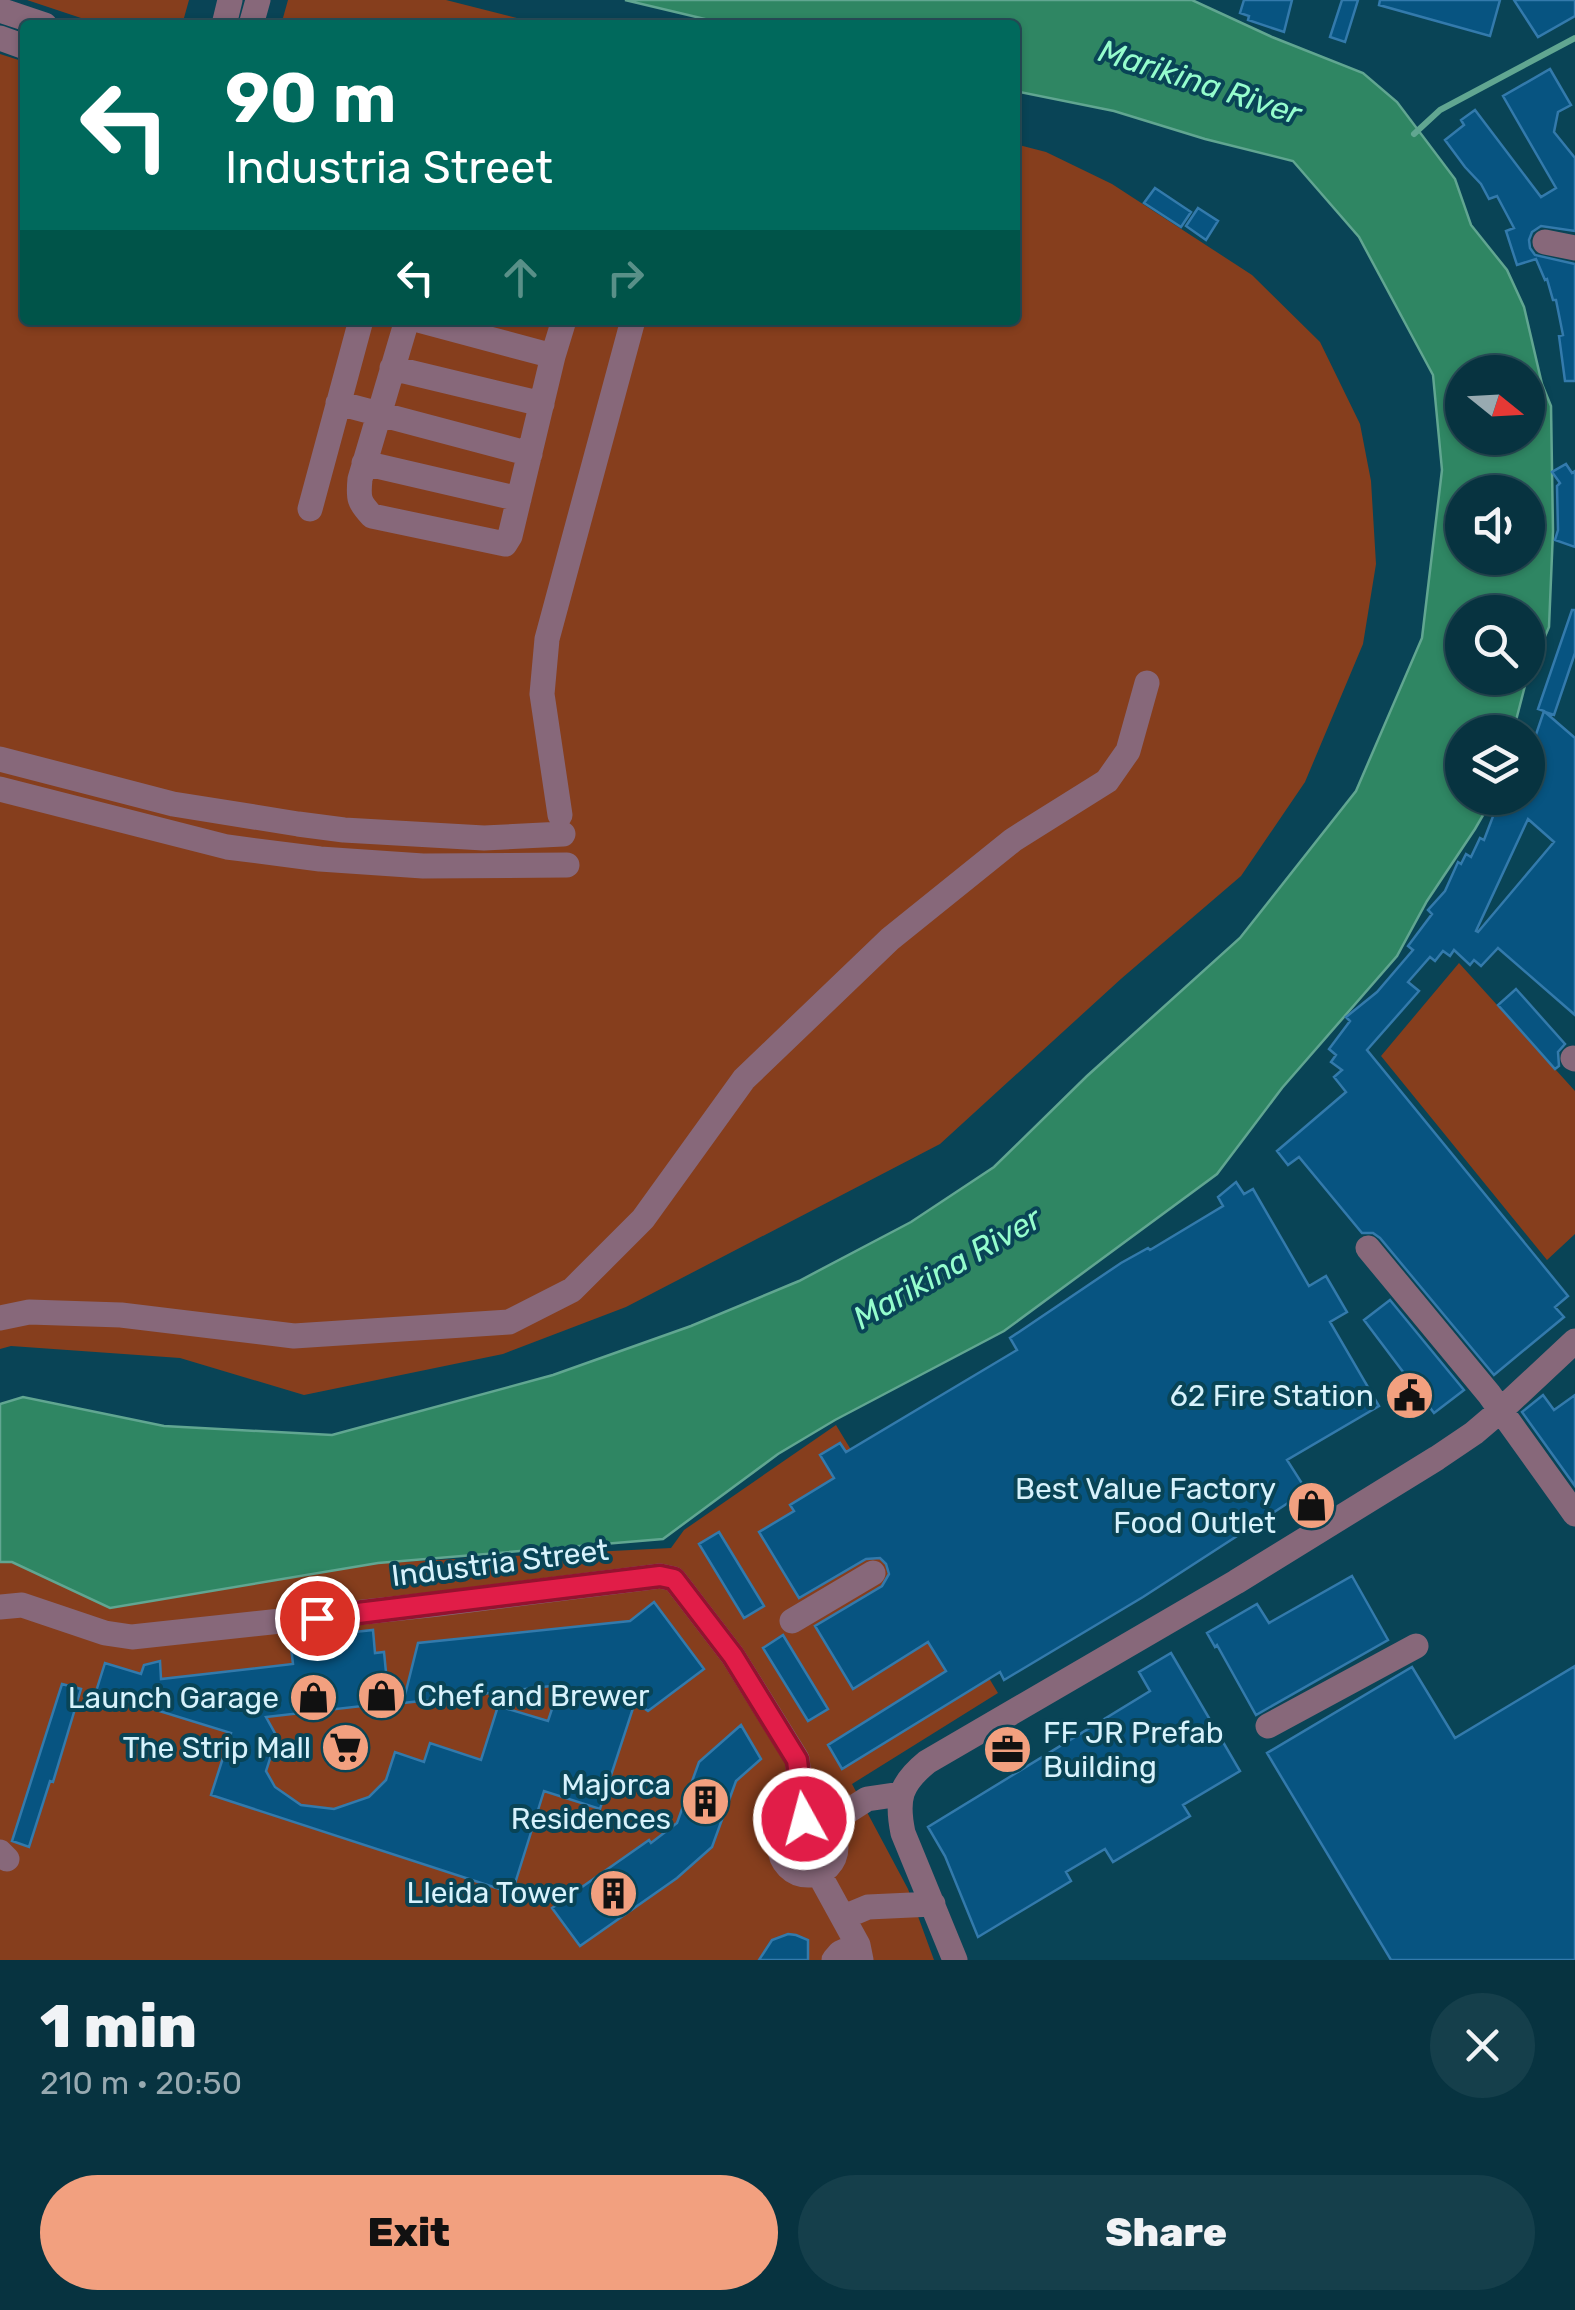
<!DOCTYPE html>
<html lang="en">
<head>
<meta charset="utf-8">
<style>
  :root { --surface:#073340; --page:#153f4b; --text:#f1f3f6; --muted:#98aab1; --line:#284e59; --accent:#f2a07f }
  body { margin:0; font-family:Rubik,sans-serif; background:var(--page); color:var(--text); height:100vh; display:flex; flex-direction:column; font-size:38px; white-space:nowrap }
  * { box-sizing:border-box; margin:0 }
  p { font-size:32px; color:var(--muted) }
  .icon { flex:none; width:55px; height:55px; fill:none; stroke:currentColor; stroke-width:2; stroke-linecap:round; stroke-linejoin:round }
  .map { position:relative; height:1960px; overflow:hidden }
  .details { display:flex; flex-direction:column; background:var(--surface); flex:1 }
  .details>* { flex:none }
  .top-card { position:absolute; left:20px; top:20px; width:1000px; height:305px; border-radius:10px; box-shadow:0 2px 8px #0004,0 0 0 2px var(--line); background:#00695c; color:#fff; overflow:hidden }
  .needle { width:65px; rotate:108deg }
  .buttons { position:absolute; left:1445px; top:355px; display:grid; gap:20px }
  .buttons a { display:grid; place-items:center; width:100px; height:100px; border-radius:50%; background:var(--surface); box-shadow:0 2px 8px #0004,0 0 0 2px var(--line); font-size:50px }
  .pin { position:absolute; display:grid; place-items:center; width:85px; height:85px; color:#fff; margin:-42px; border:5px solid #fff; border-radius:50%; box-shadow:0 2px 10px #0007 }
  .me { position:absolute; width:110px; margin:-55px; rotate:353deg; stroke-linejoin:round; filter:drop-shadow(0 0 8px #0008) }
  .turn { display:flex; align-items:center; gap:35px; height:210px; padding:0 40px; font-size:45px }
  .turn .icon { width:130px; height:130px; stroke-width:2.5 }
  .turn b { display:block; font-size:70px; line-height:85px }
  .lanes { display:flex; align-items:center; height:95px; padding:0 40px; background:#0003; justify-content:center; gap:50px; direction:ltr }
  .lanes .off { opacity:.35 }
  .round { display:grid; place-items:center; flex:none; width:105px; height:105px; border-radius:52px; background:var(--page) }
  .headline { display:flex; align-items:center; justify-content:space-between; height:170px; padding:0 40px }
  h1 { font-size:60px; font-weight:800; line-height:75px }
  .action { display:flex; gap:20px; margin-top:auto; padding:20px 40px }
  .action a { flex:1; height:115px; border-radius:60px; background:var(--accent); color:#111; font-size:40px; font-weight:800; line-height:115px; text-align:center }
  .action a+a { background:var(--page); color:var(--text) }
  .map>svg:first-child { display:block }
  .green { fill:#863e1d }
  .water { fill:#2f8663; stroke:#61a691; stroke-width:2.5; fill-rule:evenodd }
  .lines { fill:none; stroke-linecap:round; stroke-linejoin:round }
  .stream { stroke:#61a691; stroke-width:6 }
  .building { fill:#075481; stroke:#337aac; stroke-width:2.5; fill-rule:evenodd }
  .minor { stroke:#87687a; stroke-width:25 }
  .route-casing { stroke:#92132f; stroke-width:25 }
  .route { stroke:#e11d48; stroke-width:18 }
  .labels { text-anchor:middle; stroke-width:8; stroke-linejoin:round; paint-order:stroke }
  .poi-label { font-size:30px; fill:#d7f2fc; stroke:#094456; text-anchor:end }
  .street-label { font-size:30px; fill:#d7f2fc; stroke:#094456 }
  .water-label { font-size:32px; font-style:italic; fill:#95fdcd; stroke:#094456 }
</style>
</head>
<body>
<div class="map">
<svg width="1575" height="1960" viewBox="0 0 1575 1960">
  <rect width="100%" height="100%" fill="#094456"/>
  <path class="green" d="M27,0H189L182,25H102Z
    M288,0H446L544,25H281Z
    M0,54L25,62V320H1015V144L1046,152L1112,184L1252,275L1320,342L1360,424L1371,481L1376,564L1363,644L1305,782L1241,876L1122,978L940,1144L626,1307L503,1354L304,1395L180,1358L11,1346L0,1349Z
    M1459,963L1575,1091V1234L1547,1260L1381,1056Z
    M836,1425L998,1693L852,1784L908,1889L934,1960H0V1562H12L110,1608L378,1563L671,1548L684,1530Z"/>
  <path class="water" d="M625,0H1192L1272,37L1363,73L1397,102L1455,179L1471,225L1507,270L1524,307L1542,384L1551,406L1553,531L1549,627L1528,677V612H1462V678H1527L1513,732H1462V798H1493L1475,829L1427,901L1397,956L1282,1088L1217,1174L1004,1331L835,1420L778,1454L663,1539L378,1563L110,1608L12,1562H0V1404L23,1397L164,1426L332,1435L553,1375L691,1326L799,1281L911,1222L994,1167L1087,1076L1240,938L1356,791L1422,638L1442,470L1433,375L1359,237L1293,161L1205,139L1114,111L1015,91V25H730ZM1462,372H1528V438H1462ZM1462,492H1528V558H1462Z"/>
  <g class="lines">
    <path class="stream" d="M1414,134L1440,110L1575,38"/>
  </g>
  <path class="building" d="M1244,0H1292L1284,32L1248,20L1249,16L1240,13Z
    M1342,0H1358L1345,42L1330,37Z
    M1380,0H1500L1490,36L1379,5Z
    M1514,0H1575V16L1538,37Z
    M1550,69L1571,105L1558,112L1554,132L1575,158V231L1541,226L1532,232L1529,240L1530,248L1535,255L1575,264V381H1565L1559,336L1563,335L1556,300H1553L1547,279L1545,280L1536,259L1517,265L1506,231L1514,228L1497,196L1489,199L1481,184L1465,167L1445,140L1464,125L1461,120L1475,110L1541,197L1556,188L1503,96Z
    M1155,188L1191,212L1181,227L1144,203Z
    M1198,208L1218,221L1206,240L1186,226Z
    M1566,464L1572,473L1575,471V547L1555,540L1558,530L1557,486L1560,483L1552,472Z
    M1572,610H1575V653L1554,715L1545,712L1575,738V1015L1498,948L1481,966L1474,960L1470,965L1454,950L1450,956L1443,951L1435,961L1430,957L1408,982L1419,991L1367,1050L1568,1296L1555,1307L1564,1317L1494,1375L1380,1238L1373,1233H1362L1299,1157L1288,1165L1277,1151L1346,1092L1334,1077L1342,1070L1331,1062L1336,1055L1329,1049L1350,1021L1346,1017L1377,992L1413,950L1408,946L1432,914L1428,910L1445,891L1458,862L1461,864L1466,854L1471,857L1480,838L1484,840L1500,798H1528V758L1544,711L1538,709ZM1528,819L1554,842L1478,932L1476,931Z
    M1516,989L1565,1044L1558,1052L1559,1066L1555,1069L1498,1005Z
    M1236,1182L1244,1194L1253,1189L1309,1286L1326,1276L1347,1312L1330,1322L1379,1406L1287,1460L1310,1496L1291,1508L1288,1503L1143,1597L1004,1680L1000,1672L842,1769L828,1745L946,1671L928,1642L853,1689L815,1626L882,1586L889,1574L886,1564L880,1558L866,1559L799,1598L759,1532L794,1511L790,1505L834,1478L820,1455L840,1443L846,1452L1017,1350L1010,1338L1121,1263L1148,1248L1150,1250L1223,1206L1218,1197Z
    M1390,1300L1464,1390L1434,1413L1364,1320Z
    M1543,1395L1554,1410L1575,1395V1486L1522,1412Z
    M719,1532L764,1606L744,1618L699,1544Z
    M1352,1576L1388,1640L1256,1715L1217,1645L1215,1647L1207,1633L1257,1604L1269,1623Z
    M654,1602L704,1669L648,1711L635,1702L600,1809L544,1791L512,1893L211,1795L231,1733L127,1701L125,1707L94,1698L105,1663L141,1674L144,1665L160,1661L161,1679L293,1664L290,1639L373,1630L375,1653L384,1652L389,1703L266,1717L277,1737L266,1771L275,1787L301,1805L334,1809L369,1797L386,1780L395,1752L424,1762L430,1743L481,1760L498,1706L548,1721L560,1685L403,1703L418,1643L630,1621Z
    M783,1635L828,1709L808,1721L763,1648Z
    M1171,1653L1240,1771L1183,1805L1190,1816L1113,1862L1105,1849L1066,1872L1071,1881L978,1937L945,1856L928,1827L1150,1691L1139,1672Z
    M1575,1666V1960H1391L1267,1753L1412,1667L1455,1738Z
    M62,1684L81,1689L53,1782L50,1781L29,1847L12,1841Z
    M741,1725L761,1759L736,1781L712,1847L677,1878L580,1946L552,1908L649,1840L651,1843L677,1823L699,1762Z
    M788,1934L796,1935L808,1940V1960H759L772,1940Z"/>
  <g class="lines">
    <path class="minor" d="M0,10L45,25
      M224,25L230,0
      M251,25L258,0
      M0,38L25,47
      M1545,242L1575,248
      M407,320L360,479C358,499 359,502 372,516L505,544L510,536L553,356L564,320
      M418,320L553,356
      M392,368L542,404
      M338,403L530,454
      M364,463L519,499
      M310,509L361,320
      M0,759L173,804L298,824L344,830L484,838L563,834
      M0,789L227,847L320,859L423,866L567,865
      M560,815L542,694L547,639L633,320
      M1573,1058L1575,1059
      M1368,1248L1489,1394L1575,1514
      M0,1318L29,1312L121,1315L294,1336L509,1322L572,1290L643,1219L744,1079L890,939L1013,840L1107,781L1128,751L1147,683
      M0,1607L22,1605L105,1633L132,1637L438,1604L660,1576L674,1579L733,1656L797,1759L805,1819
      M792,1621L873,1573
      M1268,1726L1416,1646
      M780 1847a28 28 0 1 1 56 0a28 28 0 1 1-56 0Z
      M826,1825L867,1799L901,1794
      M0,1852L7,1859
      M819,1874L858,1945L861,1960
      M844,1917L868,1907L933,1904
      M834,1960L840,1953L858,1945
      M955,1960L903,1833C896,1799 900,1784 927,1762L1236,1582L1437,1458L1474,1433L1501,1410L1575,1341"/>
  </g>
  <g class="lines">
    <defs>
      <path id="route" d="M317,1618L660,1576L674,1579L733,1656L797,1760L804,1819"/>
    </defs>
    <use href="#route" class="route-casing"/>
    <use href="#route" class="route"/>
  </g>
  <defs>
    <symbol id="civic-disc" viewBox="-11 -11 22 22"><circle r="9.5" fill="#f2a07f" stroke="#094456"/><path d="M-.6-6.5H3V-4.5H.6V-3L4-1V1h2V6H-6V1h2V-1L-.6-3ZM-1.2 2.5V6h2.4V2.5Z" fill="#111"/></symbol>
    <symbol id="shop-disc" viewBox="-11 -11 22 22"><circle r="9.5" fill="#f2a07f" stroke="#094456"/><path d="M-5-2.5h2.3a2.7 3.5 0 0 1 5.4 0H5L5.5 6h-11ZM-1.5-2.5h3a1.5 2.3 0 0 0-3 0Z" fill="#111"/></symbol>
    <symbol id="supermarket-disc" viewBox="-11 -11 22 22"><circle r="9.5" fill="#f2a07f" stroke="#094456"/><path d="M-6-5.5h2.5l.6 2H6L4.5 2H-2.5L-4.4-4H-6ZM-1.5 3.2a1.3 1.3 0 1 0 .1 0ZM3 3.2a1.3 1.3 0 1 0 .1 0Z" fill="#111"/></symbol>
    <symbol id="office-disc" viewBox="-11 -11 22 22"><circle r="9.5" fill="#f2a07f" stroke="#094456"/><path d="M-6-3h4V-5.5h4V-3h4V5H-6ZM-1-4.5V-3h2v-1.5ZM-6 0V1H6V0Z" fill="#111"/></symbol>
    <symbol id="building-disc" viewBox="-11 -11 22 22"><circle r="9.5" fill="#f2a07f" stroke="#094456"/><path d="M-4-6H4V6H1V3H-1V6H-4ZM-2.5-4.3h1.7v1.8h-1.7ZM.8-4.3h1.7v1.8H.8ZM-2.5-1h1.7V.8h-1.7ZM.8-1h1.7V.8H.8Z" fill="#111"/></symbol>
  </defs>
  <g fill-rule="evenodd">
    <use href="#civic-disc" x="1382" y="1368" width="55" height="55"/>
    <use href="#shop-disc" x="1284" y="1478" width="55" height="55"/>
    <use href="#shop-disc" x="354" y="1668" width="55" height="55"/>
    <use href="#shop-disc" x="286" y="1670" width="55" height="55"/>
    <use href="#supermarket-disc" x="318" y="1720" width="55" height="55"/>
    <use href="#office-disc" x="980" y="1722" width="55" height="55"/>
    <use href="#building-disc" x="678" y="1774" width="55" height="55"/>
    <use href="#building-disc" x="586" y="1866" width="55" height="55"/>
  </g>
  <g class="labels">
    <g class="poi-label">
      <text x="1374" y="1406">62 Fire Station</text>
      <text x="1276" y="1499">Best Value Factory<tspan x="1276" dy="34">Food Outlet</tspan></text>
      <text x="417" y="1706" text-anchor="start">Chef and Brewer</text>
      <text x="279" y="1708">Launch Garage</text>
      <text x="1043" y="1743" text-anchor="start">FF JR Prefab<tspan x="1043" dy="34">Building</tspan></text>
      <text x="311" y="1758">The Strip Mall</text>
      <text x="671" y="1795">Majorca<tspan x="671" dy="34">Residences</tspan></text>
      <text x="579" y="1903">Lleida Tower</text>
    </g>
    <g class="street-label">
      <text transform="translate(500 1563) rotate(-7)" y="10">Industria Street</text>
    </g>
    <g class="water-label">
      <text transform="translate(1200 82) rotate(18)" y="11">Marikina River</text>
      <text transform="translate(947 1268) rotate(-30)" y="11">Marikina River</text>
    </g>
  </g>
</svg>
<div class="buttons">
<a><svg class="needle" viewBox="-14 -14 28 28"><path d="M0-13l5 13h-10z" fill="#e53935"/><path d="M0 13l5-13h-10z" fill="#98aab1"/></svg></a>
<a><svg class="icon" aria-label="sound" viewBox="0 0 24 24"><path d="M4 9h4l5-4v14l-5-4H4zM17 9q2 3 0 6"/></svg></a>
<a><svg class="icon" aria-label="search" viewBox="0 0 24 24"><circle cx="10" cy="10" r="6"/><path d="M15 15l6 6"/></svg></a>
<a><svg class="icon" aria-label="layers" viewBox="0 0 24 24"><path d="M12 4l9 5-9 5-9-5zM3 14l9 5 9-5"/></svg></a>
</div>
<div class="pin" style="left:317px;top:1618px;background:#d93025"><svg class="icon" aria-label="arrive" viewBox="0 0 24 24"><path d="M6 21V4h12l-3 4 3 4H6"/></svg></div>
<svg class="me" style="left:804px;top:1819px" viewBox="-20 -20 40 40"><circle r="17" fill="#e11d48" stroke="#fff" stroke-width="3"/><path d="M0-11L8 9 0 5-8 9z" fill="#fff"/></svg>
<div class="top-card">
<div class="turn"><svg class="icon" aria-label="left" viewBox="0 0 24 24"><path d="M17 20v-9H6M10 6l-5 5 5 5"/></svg><div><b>90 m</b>Industria Street</div></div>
<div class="lanes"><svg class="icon" aria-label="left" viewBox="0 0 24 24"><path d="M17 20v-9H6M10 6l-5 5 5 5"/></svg><svg class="icon off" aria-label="ahead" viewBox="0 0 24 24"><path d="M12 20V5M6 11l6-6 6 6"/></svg><svg class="icon off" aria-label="right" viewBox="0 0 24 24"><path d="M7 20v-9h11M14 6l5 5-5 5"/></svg></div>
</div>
</div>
<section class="details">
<div class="headline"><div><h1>1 min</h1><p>210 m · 20:50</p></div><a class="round"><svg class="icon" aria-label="close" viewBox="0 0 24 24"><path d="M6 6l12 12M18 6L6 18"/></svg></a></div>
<div class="action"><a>Exit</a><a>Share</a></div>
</section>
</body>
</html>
